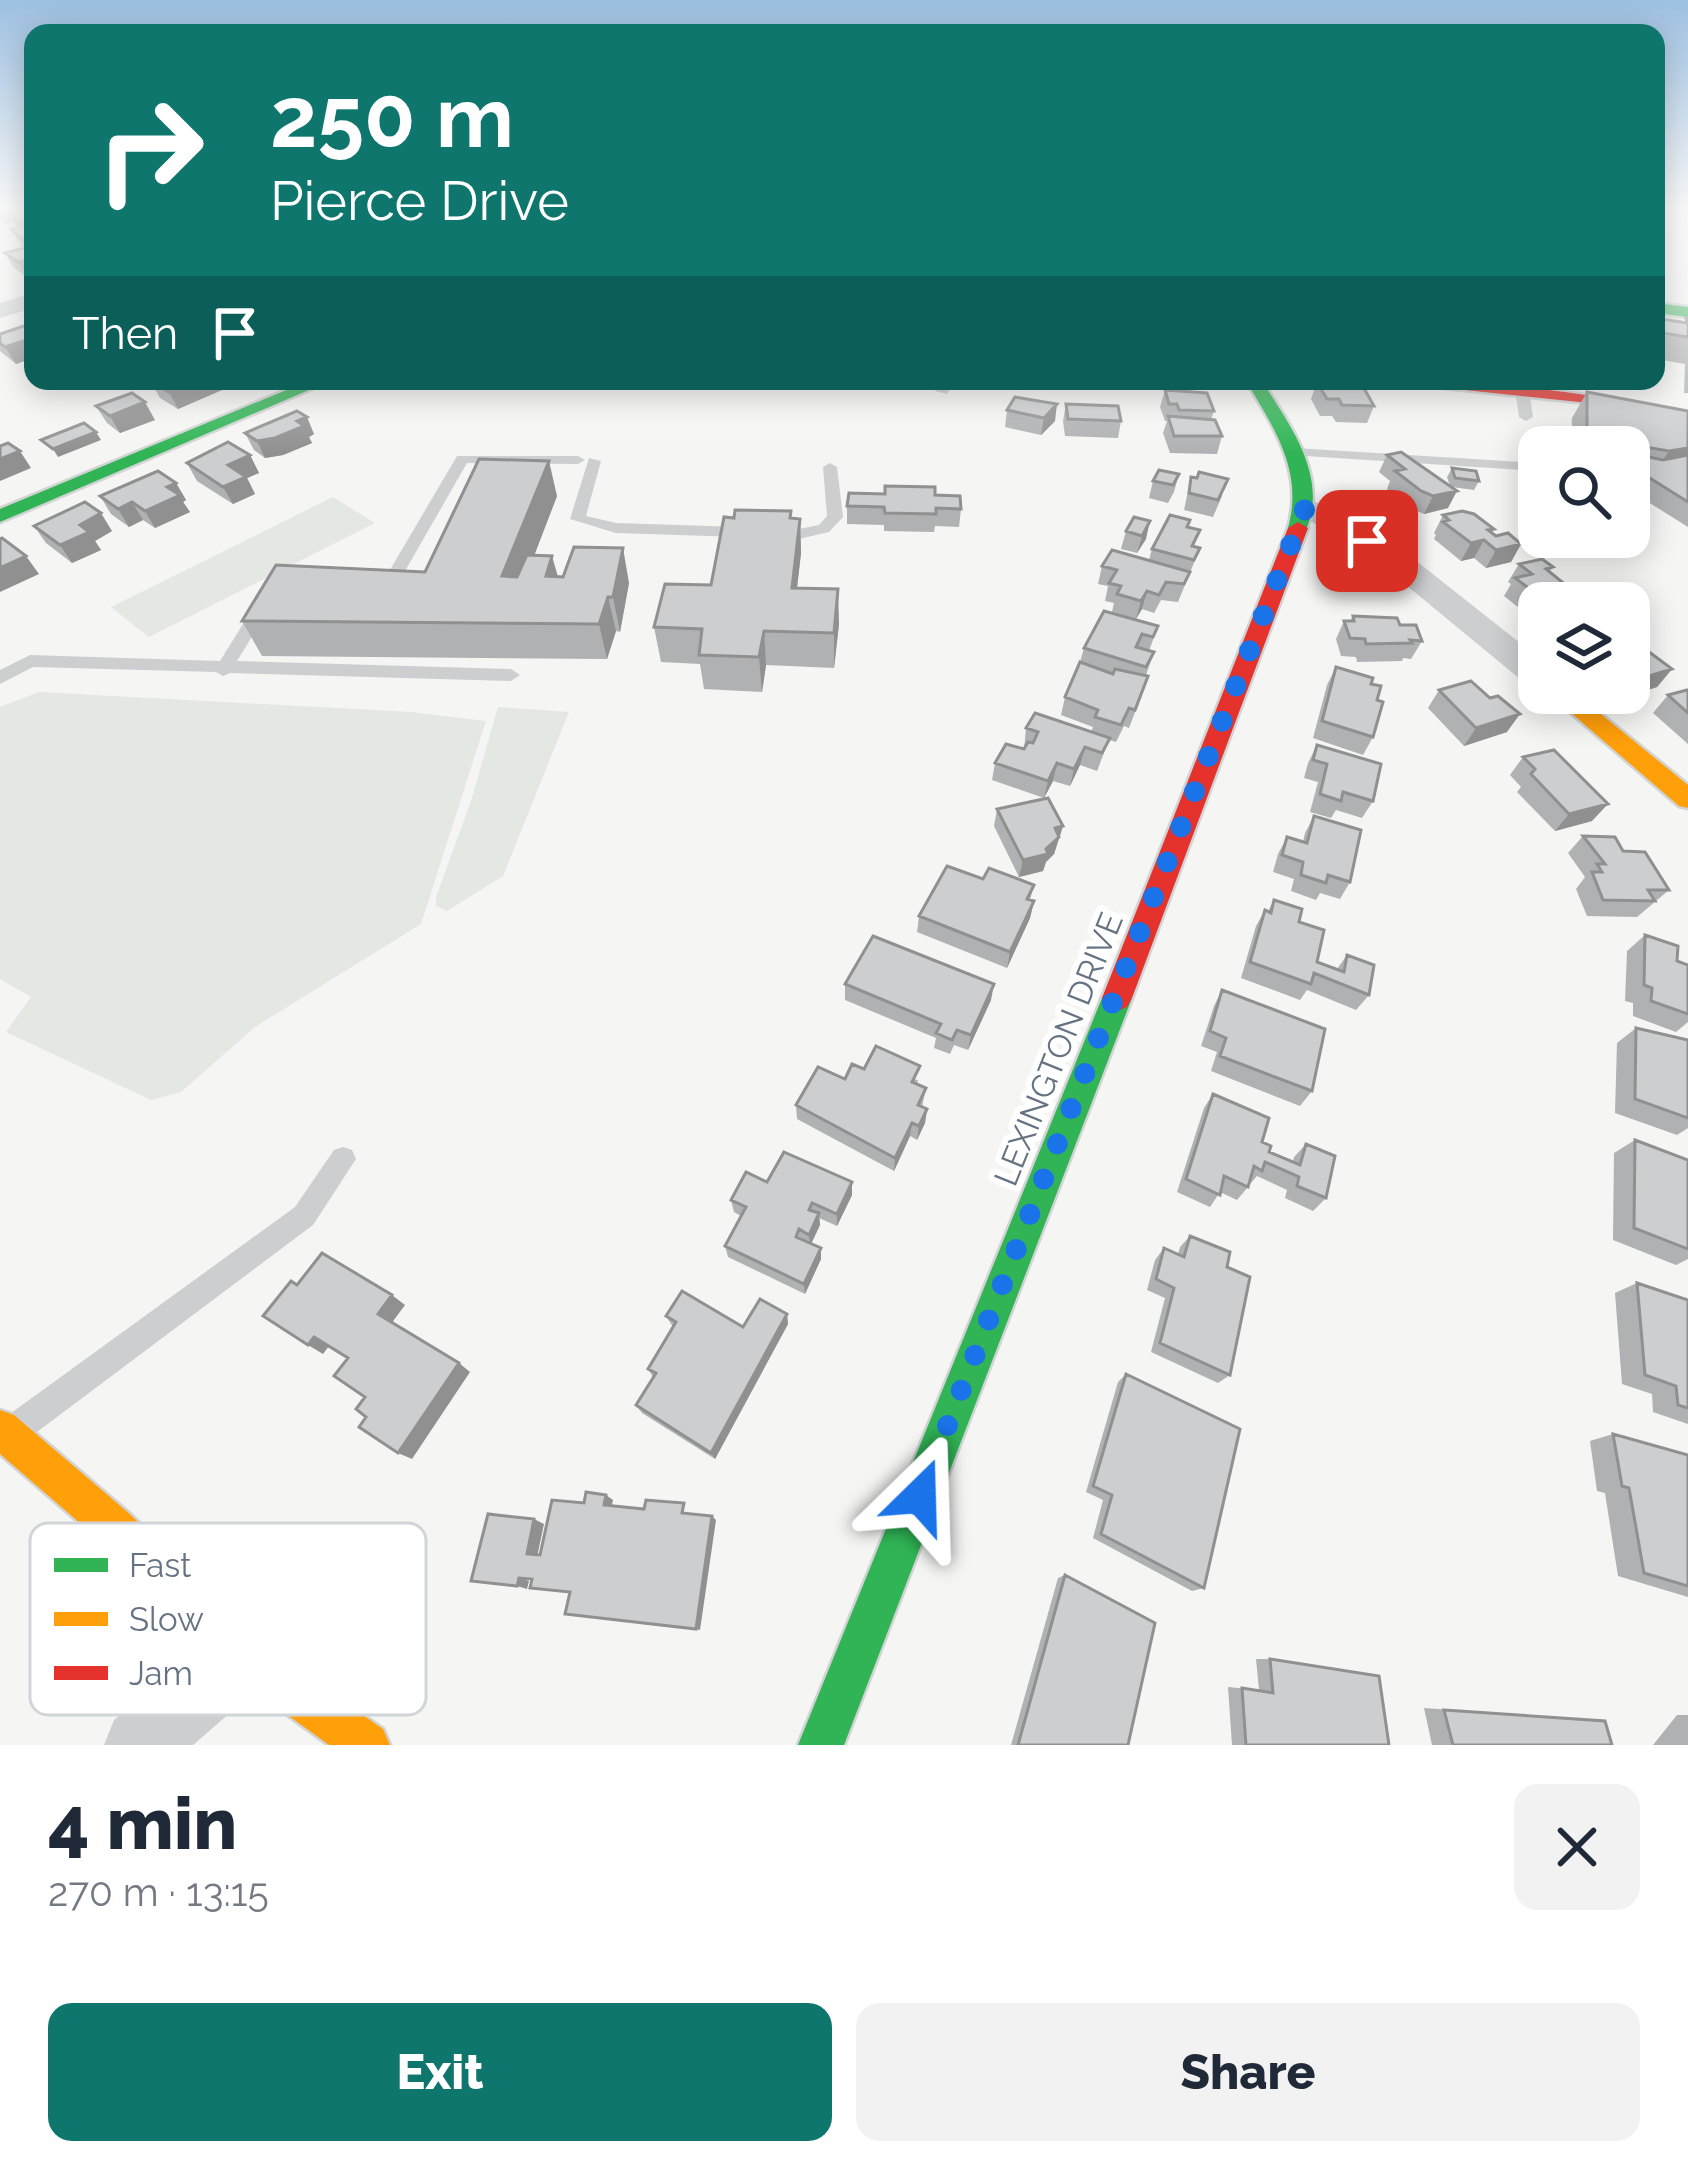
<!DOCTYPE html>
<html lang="en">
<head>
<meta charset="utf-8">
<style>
  :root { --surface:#fff; --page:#f2f2f3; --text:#1f2937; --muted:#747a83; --accent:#0f766e }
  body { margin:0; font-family:Raleway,sans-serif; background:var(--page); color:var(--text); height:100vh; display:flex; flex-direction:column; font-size:45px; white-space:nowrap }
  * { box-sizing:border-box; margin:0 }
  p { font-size:39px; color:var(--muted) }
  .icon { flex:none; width:66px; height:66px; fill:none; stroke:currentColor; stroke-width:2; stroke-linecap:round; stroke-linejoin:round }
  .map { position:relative; height:1745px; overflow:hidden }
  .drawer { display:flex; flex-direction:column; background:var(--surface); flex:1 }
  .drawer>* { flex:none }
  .banner { position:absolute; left:24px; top:24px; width:1641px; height:366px; border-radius:24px; box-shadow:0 6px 30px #0003; background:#0f766e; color:#fff; overflow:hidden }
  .buttons { position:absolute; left:1518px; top:426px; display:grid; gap:24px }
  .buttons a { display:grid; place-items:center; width:132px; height:132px; border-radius:24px; background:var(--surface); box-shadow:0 6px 30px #0003; font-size:60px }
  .pin { position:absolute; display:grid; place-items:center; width:102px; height:102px; color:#fff; margin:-51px; border-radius:24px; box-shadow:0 6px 18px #0006 }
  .me { position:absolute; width:132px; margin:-66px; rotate:22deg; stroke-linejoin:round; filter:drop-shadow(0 0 9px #0008) }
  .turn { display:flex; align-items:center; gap:42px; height:252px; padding:0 48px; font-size:54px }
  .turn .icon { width:156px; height:156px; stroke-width:2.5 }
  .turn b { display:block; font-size:84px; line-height:102px }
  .then { display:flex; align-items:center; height:114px; padding:0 48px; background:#0003; gap:24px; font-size:45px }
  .round { display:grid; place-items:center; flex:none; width:126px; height:126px; border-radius:24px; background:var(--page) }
  .summary { display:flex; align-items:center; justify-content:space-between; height:204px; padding:0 48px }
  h1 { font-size:72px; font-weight:800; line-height:90px }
  .cta { display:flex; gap:24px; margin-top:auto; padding:24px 48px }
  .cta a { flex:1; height:138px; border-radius:24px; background:var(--accent); color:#fff; font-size:48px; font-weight:800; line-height:138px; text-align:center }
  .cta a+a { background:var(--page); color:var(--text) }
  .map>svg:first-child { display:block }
  .green { fill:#e4e8e2 }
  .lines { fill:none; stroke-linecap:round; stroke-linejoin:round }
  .fast-casing { stroke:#d2d3d3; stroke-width:5 }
  .slow-casing { stroke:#d2d3d3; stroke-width:5 }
  .jam-casing { stroke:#d2d3d3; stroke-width:5 }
  .lane { fill:#cdcecf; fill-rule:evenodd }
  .street { fill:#cdcecf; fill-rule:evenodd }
  .fast { fill:#30b455; fill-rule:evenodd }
  .slow { fill:#ff9f0a; fill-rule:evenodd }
  .jam { fill:#e5322d; fill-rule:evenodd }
  .wall { fill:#b0b1b2 }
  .shaded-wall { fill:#909091 }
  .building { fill:#cdcecf; stroke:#909091; stroke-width:3 }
  .route { stroke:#1a73e8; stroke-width:21; stroke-dasharray:0 37.8 }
  .labels { text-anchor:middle; stroke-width:12; stroke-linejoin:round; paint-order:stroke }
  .street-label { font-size:33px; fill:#667383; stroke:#fff }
  .key { fill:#fff; stroke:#d1d5da; stroke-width:3 }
  .key-label { font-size:33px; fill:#667383 }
</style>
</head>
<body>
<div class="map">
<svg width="1688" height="1745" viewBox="0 0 1688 1745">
  <rect width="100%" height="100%" fill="#f5f5f4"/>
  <path class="green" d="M333,497L375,523L149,637L111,607Z
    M39,692L411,712L486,721L421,924L255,1027L181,1092L151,1100L6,1032L31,997L0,979V707Z
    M498,707L569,712L503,876L447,911L436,906V897L471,801Z"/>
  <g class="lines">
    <defs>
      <path id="fast" d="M1656,303L1688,307V317L1656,313Z
        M308,381H330L0,522V509Z
        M1246,381H1262C1290,425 1330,478 1305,532H1291L1288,528C1304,471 1274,428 1246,381Z
        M1117,985L1127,989L1132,998L844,1745H798L1102,998L1107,989Z"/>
      <path id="slow" d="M1548,693H1575L1688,785V808L1679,806Z
        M0,1410L14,1415L131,1515L258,1642L383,1729L390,1745H329L228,1672L103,1543L0,1454Z"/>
      <path id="jam" d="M1419,381C1510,381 1598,396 1688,413V423L1579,402L1427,386Z
        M1298,522L1308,528L1132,998L1127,1007L1117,1011L1107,1007L1102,998L1288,528Z"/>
    </defs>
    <use href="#fast" class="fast-casing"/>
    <use href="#slow" class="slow-casing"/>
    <use href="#jam" class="jam-casing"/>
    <path class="lane" d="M1665,209L1688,211V217L1666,211Z
      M940,381H954L947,394L935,391Z
      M1522,385L1529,389L1533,417L1526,421L1519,417L1515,389Z
      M1295,448L1539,463V471L1290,455L1288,452Z
      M457,456H578L585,460L578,464L467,463L393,592L385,597L379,596L377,592Z
      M589,458L601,461L586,516L616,523L799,529L819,525L827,516L823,467L830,463L837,467L843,517L829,532L799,539L616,533L570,519Z
      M262,602L270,607L237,661L511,669L520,675L511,681L230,673L223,676L216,672L33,667L0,684V670L30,655L220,661L256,603Z
      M343,1147L352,1150L356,1159L313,1225L29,1438L18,1442L7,1438L3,1427L7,1416L295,1207L334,1150Z"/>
    <path class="street" d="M33,293V308L0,318V303Z
      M1307,497L1405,552L1539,658V688L1526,684L1383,566L1296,512L1292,506Z
      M243,1623L267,1633L277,1657L267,1681L193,1745H104L114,1720L219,1633Z"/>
    <use href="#fast" class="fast"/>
    <use href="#slow" class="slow"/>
    <use href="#jam" class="jam"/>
  </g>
  <path class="wall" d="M0,209H33L28,278L14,268L5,253L24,248L11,229L17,227L13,222L4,224L0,221Z
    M1656,318L1684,322L1688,318V393H1684L1685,364L1656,359Z
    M33,332V358L16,364L0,351V334Z
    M151,381L222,390L178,409L160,398Z
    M1317,382L1374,406L1367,423L1336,422L1332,416H1320L1311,399Z
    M1165,390L1214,411L1211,420L1222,436L1217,454L1170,453L1163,433L1167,421H1165L1160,407Z
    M1587,392L1688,411V527L1629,490V447H1571L1572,418Z
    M1066,404L1121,421L1118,438L1065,436L1063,421Z
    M96,406L155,420L120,433L107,423Z
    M1007,410L1055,421L1041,435L1005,427Z
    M245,433L314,434L309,437L312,443L283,455L265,458L254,450Z
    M250,455L259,473L247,478L255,494L233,504L197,481L187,463Z
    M1387,455L1450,486L1447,477L1452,468L1479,481L1474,490L1452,487L1448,508L1424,514L1412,509L1387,489L1390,481L1379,472Z
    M1179,474L1174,492L1168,503L1149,498L1153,481Z
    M1191,477L1222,496L1213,517L1184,510Z
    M176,483L186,500L183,502L190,512L155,528L143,520L129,527L111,514L100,496Z
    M935,495L961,509L959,527L935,526L934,532L884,531V525L847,524V506Z
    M557,496L534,555L558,577L629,583L620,632L616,631L607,659L262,656L242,621L425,572Z
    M1443,515L1491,533L1496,536L1521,544L1511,562L1486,568L1474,558L1461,561L1434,539L1436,535L1434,533Z
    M1134,517L1146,539L1137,553L1121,549L1126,531Z
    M791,518L800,519L801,553L797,588L839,624L834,668L766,665L762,692L704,689L700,664L661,662L654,627L711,585Z
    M1190,520L1188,527L1195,547L1200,548L1178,602L1161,600L1154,613L1142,609L1136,619L1112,612L1114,603L1105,601L1108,586L1098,584L1102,566L1149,560L1152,549Z
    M34,526L112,531L95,541L101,550L72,563L46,543Z
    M1519,564L1553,567L1549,572L1580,603H1539V621L1534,620L1504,596L1511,584L1508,582Z
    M1353,616L1400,625L1422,641L1411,659L1403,658L1402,661L1357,662L1356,657L1341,656L1336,639L1344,621H1350Z
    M1158,626L1149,651L1154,652L1146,675L1142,694L1129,728L1124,726L1116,742L1109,740L1097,771L1080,765L1070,786L1053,781L1044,798L992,780L995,763L1024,749L1026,728L1091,732L1093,727L1061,715L1065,697L1080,662L1084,648Z
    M1629,637L1672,669L1657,687L1632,695L1629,693Z
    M1336,667L1371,684L1377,700L1373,737L1363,755L1313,738L1327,685Z
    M1439,690L1507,732L1464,746L1428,708Z
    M1688,691V744L1653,713L1668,695Z
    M1317,745L1373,801L1362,818L1336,810L1331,818L1310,812L1318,782L1304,778L1308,763Z
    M1523,757L1592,821L1555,831L1517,792L1521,787L1510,775Z
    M997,809L1063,826L1054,854L1046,862L1043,871L1019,877L994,826Z
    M1314,816L1350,882L1340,899L1320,893L1316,900L1291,891L1294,879L1273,872L1278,854L1287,837L1303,842L1305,833Z
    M1583,836L1623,851L1669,890L1637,917L1587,916L1576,889L1585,877L1568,853Z
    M983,879L1034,885L1030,900L1034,901L1030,918L1007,968L917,932L919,916Z
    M1274,900L1299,922L1317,962L1337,969L1347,955L1369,995L1356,1010L1307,990L1300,1000L1241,978L1256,926L1265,910L1268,911Z
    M1645,935L1677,961L1688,965V1022L1676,1032L1633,1016V1003L1625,1001L1627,951Z
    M845,984L991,1000L968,1050L954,1045L950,1054L934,1048L936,1038L845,1000Z
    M1222,990L1312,1091L1300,1106L1211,1071L1217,1052L1201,1046L1214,1006Z
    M1636,1028L1688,1040V1128L1677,1135L1615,1113L1617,1043Z
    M864,1069L918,1080L917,1084L926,1088L922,1107L927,1109L925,1123L917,1140L910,1136L894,1171L797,1119L796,1105Z
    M1213,1094L1269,1152L1293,1162L1294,1157L1306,1144L1326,1198L1313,1211L1285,1198L1287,1190L1257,1176L1251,1183L1249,1182L1248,1187L1237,1200L1220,1192L1210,1207L1177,1192L1204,1108Z
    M1635,1140L1688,1160V1259L1676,1265L1613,1240L1614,1153Z
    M767,1182L852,1195L837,1226L819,1218L820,1225L811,1244L821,1259L805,1294L728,1257L725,1246L741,1216L734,1212L731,1200Z
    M1190,1236L1227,1267L1230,1375L1218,1383L1151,1352L1165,1298L1147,1290L1155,1260L1164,1248L1178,1254L1180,1247Z
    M1637,1283L1688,1300V1424L1653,1412L1652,1394L1622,1384L1615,1293Z
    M787,1314L788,1324L715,1459L642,1413L636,1405L653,1377L648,1369L673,1327L666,1316L743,1327Z
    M1126,1374L1204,1588L1192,1591L1093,1538L1103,1500L1086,1492L1118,1382Z
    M1613,1434L1688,1455V1597L1618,1576L1605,1493L1597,1491L1590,1441Z
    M1065,1575L1128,1745H1011L1058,1578Z
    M1256,1659H1270L1389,1745H1232L1228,1687L1259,1690Z
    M1424,1708L1578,1719L1612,1745H1432Z
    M1677,1715H1688V1745H1653Z"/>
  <path class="shaded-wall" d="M0,209H30L9,214L13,222L4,224L0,218Z
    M33,217V235L25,237L16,221Z
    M33,235V253L29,254L20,238Z
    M33,258V276L28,278L18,262Z
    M33,338V358L16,364L5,347Z
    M196,381H217L222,390L178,409L169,392Z
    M145,402L155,420L120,433L110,416Z
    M1057,404L1055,421L1041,435L1044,418Z
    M307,417L314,434L309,437L312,443L283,455L265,458L257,441Z
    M96,432L101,440L58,457L53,449Z
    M1688,448V457L1651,477L1669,451Z
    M20,451L31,468L0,481V459Z
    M250,455L259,473L247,478L255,494L233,504L223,487L228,465Z
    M549,461L557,496L513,611L502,576Z
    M176,483L186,500L183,502L190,512L155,528L145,511L167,487Z
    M1457,491L1448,508L1424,514L1433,496Z
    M132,502L143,520L129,527L118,509Z
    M101,513L112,531L95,541L101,550L72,563L60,545L80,525Z
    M800,519L801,553L793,623L792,588Z
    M1150,521L1146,539L1137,553L1142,536Z
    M1494,529L1486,542L1484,540L1474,558L1461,561L1471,543L1488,530Z
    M1521,544L1511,562L1486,568L1496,550Z
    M623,548L629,583L620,632L613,597Z
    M26,556L39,574L0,592V568Z
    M552,556L562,591L546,576Z
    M838,589L839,624L834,668V633Z
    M1147,591L1142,609L1136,619L1141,601Z
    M608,597L616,631L607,659L599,624Z
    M764,631L766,665L762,692L759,657Z
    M1672,669L1657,687L1632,695L1646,677Z
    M1520,714L1507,732L1464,746L1476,728Z
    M1085,747L1080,765L1070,786L1074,769Z
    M1057,763L1053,781L1044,798L1048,781Z
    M1608,804L1592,821L1555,831L1569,814Z
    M1063,826L1054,854L1046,862L1043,871L1019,877L1023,860L1055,828Z
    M1034,901L1030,918L1007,968L1010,952Z
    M994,984L991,1000L968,1050L971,1035Z
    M927,1109L925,1123L917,1140L919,1126Z
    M912,1123L910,1136L894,1171L895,1158Z
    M852,1182V1195L837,1226V1214Z
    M819,1213L820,1225L810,1246L809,1235Z
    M821,1248V1259L805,1294L804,1284Z
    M392,1295L405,1305L391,1324L378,1314Z
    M787,1314L788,1324L715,1459L711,1453Z
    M314,1337L329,1346L323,1354L308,1345Z
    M459,1363L470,1372L412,1459L398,1453Z
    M606,1495L613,1500L611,1510L604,1505Z
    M712,1516L716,1520L700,1630L696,1629Z
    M534,1519L544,1524L537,1557L527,1554Z
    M519,1578L529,1581L527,1589L517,1586Z"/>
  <path class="building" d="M28,209H33V217L16,221L9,214Z
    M33,224V235L20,238L11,229Z
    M33,246V258L18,262L5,253Z
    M1656,318L1687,323L1686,318H1688V337L1656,332Z
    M24,326L33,332V338L5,347L0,343V334Z
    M151,381H196L169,392Z
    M1317,382L1361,383L1374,406L1342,405L1339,399H1327Z
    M1165,390L1207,393L1214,411L1179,410L1177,404H1169Z
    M1587,392L1688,411V448L1669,451L1603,440L1587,430Z
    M132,393L145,402L110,416L96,406Z
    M1015,397L1057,404L1044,418L1007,410Z
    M1066,404L1118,406L1121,421L1068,419Z
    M297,411L307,417L297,421L304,426L275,438L257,441L245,433Z
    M1168,416L1215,420L1222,436H1174Z
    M84,423L96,432L53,449L41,440Z
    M228,442L250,455L228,465L246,477L223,487L187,463Z
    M8,443L20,451L0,459V446Z
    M1401,452L1457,491L1433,496L1421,491L1395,471L1405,469L1387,455Z
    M1629,453L1663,460L1688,455V502L1629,465Z
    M479,459L549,461L502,576L517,577L527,555L552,556L546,576L563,577L574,547L623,548L613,597H608L599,624L242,621L276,565L425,572Z
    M1452,468L1476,471L1479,481L1455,478Z
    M1159,470L1179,474L1173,485L1153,481Z
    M158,471L176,483L167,487L180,495L145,511L132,502L118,509L100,496Z
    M1199,472L1228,479L1218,500L1189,493L1191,477L1197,478Z
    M885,486L935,487V495L960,496L961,509L936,508V514L885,513L884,507L847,506L849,493L885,494Z
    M85,502L101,513L80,525L89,532L60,545L34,526Z
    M735,510L791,511L790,518L800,519L792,588L838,589L834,633L764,631L759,657L699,655L702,629L654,627L665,584L711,585L724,517L734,518Z
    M1462,511L1474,514L1494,529L1488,530L1496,536L1508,533L1521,544L1496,550L1484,540L1471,543L1443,522L1449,520L1443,515Z
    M1170,515L1190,520L1187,527L1200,530L1192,546L1200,548L1194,560L1152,549Z
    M1134,517L1150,521L1142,536L1126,531Z
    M2,538L26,556L0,568V539Z
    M1112,550L1190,572L1184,584L1166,582L1159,595L1147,591L1141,601L1117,594L1121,586L1109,583L1117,570L1102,566Z
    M1542,559L1553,567L1546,569L1583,599L1570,603H1549L1515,578L1532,574L1519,564Z
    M1104,611L1158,626L1153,637L1142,634L1136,647L1154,652L1146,667L1084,648Z
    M1353,616L1397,618L1400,625H1416L1422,641L1410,640L1412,643L1366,644L1365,639L1350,638L1344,621H1354Z
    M1629,637L1672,669L1646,677L1629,666Z
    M1080,662L1113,674L1115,669L1148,676L1135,710L1129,708L1121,725L1095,717L1098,710L1065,697Z
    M1336,667L1373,678L1371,684L1381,686L1377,700L1383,702L1373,737L1322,721Z
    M1471,681L1490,698L1498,696L1520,714L1476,728L1439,690Z
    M1687,690L1688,691V713L1668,695Z
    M1035,713L1110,738L1102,753L1085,747L1074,769L1057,763L1048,781L995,763L1006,744L1024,749L1028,742L1033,743L1038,732L1026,728Z
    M1317,745L1381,764L1373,801L1343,792L1341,801L1320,794L1327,764L1313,760Z
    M1554,750L1608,804L1569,814L1531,774L1535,769L1523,757Z
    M1048,798L1063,826L1055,828L1059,837L1046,849L1048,854L1023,860L997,809Z
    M1314,816L1361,830L1350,882L1328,875L1326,883L1301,875L1303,862L1282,855L1287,837L1307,843Z
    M1583,836L1615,837L1623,851L1645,852L1669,890H1648L1655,901L1603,900L1592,872H1602L1597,864H1605Z
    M947,866L983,879L989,868L1034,885L1027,899L1034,901L1010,952L919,916Z
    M1274,900L1302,909L1299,922L1324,930L1317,962L1344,972L1347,955L1374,965L1369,995L1314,973L1311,984L1250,962L1265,910L1271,913Z
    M1645,935L1678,946L1677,961L1688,965V1014L1651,1001L1652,988L1644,985Z
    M873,936L994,984L971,1035L957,1030L952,1040L936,1033L941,1024L845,984Z
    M1222,990L1325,1029L1312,1091L1220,1056L1226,1038L1210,1031Z
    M1636,1028L1688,1040V1118L1635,1099Z
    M876,1046L920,1066L912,1082L926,1088L918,1105L927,1109L919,1126L912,1123L895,1158L796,1105L818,1067L845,1079L852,1064L864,1069Z
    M1213,1094L1269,1118L1262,1142L1271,1146L1269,1152L1300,1165L1306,1144L1335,1156L1326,1198L1297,1186L1299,1177L1265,1162L1262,1171L1254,1166L1248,1187L1224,1176L1220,1195L1186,1179Z
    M1635,1140L1688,1160V1249L1634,1228Z
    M784,1152L852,1182L837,1214L812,1203L809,1210L819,1213L809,1235L799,1229L796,1237L821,1248L804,1284L725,1246L746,1207L731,1200L746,1172L767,1182Z
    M1190,1236L1230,1252L1227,1267L1250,1277L1230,1375L1160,1343L1174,1288L1156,1279L1164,1248L1184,1257Z
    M322,1253L392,1295L378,1314L459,1363L398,1453L359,1427L366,1417L356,1409L365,1397L334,1376L348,1358L314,1337L308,1345L263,1316L291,1281L297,1285Z
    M1637,1283L1688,1300V1408L1678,1405L1676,1386L1645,1375Z
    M682,1291L743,1327L760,1299L787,1314L711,1453L636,1405L656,1373L648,1369L676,1322L666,1316Z
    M1126,1374L1240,1429L1204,1588L1101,1534L1112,1495L1093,1486Z
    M1613,1434L1688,1455V1586L1644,1573L1629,1488L1622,1486Z
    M586,1492L606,1495L604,1505L644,1509L646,1500L684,1503L682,1513L712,1516L696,1629L565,1614L570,1592L530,1588L532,1579L519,1578L517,1586L471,1581L488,1514L534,1519L527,1554L540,1555L552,1500L584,1503Z
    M1065,1575L1155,1623L1128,1745H1018Z
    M1270,1659L1379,1676L1389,1745H1246L1242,1688L1273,1693Z
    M1444,1710L1605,1721L1612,1745H1453Z"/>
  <linearGradient id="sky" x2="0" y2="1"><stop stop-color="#9dc0e1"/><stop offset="0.46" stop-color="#fafafa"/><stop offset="1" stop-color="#fafafa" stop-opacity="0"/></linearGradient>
  <rect width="1688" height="454" fill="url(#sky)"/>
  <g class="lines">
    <path class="route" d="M920,1496L1306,506L1367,541"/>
  </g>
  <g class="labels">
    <g class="street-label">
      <text transform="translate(1058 1049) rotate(-68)" y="12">LEXINGTON DRIVE</text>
    </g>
  </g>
  <rect x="30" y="1523" width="396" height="192" rx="18" class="key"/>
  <rect x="54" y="1558" width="54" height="14" fill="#30b455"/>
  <rect x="54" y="1612" width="54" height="14" fill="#ff9f0a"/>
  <rect x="54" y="1666" width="54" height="14" fill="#e5322d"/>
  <g class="key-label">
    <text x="129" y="1577">Fast</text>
    <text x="129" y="1631">Slow</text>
    <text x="129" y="1685">Jam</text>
  </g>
</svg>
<div class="buttons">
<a><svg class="icon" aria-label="search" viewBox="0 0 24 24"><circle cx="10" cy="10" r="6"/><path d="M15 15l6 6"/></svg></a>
<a><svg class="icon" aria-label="layers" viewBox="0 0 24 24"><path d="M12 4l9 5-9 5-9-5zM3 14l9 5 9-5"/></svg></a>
</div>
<div class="pin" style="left:1367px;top:541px;background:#d93025"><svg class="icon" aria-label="arrive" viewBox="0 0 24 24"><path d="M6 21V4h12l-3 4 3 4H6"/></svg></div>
<svg class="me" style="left:920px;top:1496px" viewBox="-20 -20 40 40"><path d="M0-17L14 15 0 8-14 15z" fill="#1a73e8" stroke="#fff" stroke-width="4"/></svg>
<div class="banner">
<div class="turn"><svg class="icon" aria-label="right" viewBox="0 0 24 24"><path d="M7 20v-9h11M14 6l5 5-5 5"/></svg><div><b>250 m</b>Pierce Drive</div></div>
<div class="then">Then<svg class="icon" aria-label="arrive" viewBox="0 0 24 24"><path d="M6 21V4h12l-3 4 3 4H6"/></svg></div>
</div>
</div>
<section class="drawer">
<div class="summary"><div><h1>4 min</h1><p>270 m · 13:15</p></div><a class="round"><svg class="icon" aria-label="close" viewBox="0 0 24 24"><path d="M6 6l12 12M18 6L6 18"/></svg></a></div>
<div class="cta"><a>Exit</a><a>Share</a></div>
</section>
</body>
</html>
